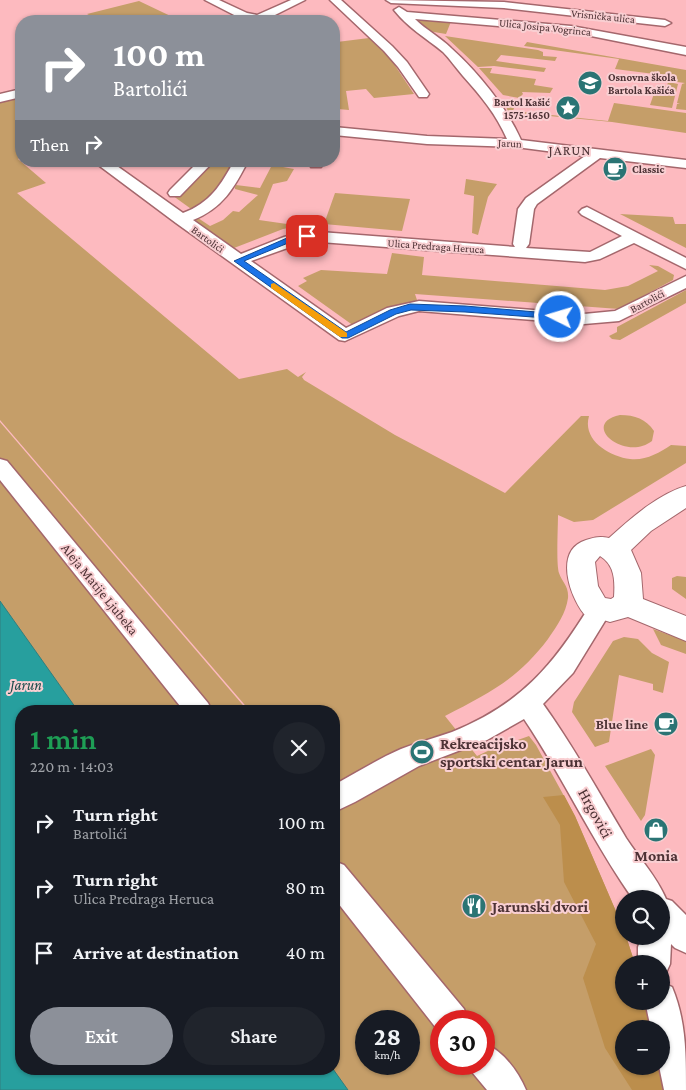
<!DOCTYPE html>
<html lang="en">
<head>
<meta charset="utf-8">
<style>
  :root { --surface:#171b24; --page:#20242c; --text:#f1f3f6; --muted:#9ea1a6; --accent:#8c9099 }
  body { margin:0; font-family:"Crimson Pro",serif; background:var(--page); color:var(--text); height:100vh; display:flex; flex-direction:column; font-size:19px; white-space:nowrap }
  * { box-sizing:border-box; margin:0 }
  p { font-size:16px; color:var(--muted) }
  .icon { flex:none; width:28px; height:28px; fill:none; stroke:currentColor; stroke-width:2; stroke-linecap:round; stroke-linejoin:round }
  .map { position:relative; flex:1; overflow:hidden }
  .panel { position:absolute; left:15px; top:705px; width:325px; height:370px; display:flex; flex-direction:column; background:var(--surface); border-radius:20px; box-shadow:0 1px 4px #0004 }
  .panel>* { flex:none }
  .banner { position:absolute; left:15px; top:15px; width:325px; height:152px; border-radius:20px; box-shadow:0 1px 4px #0004; background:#8c9099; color:#fff; overflow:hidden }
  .tools { position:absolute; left:615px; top:890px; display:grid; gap:10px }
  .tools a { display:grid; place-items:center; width:55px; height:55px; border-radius:50%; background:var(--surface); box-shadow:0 1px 4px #0004; font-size:25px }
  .speed { position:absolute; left:355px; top:1010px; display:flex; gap:10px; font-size:25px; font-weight:700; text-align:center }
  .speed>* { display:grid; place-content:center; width:65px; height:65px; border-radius:50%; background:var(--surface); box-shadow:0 1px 4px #0004; line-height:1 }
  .speed small { font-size:12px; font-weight:400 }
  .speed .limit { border:8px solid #d22; background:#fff; color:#111 }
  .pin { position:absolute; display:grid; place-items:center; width:42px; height:42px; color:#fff; margin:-21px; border-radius:10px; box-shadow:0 2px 8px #0006 }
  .me { position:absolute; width:55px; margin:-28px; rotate:275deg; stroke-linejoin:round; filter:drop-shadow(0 0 4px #0008) }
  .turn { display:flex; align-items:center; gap:18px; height:105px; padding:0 15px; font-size:22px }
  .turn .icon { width:65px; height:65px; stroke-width:2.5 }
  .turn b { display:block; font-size:35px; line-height:42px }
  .then { display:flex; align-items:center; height:48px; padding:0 15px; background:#0003; gap:10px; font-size:19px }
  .round { display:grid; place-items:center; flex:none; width:52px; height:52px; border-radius:26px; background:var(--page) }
  .summary { display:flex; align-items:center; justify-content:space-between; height:85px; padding:0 15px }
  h1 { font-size:30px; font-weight:600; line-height:38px; color:#1e9e55 }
  .action { display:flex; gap:10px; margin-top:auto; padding:10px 15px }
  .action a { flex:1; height:58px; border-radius:30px; background:var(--accent); color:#fff; font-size:20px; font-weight:600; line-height:58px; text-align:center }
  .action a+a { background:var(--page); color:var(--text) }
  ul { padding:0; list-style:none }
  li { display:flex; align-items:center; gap:15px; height:65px; padding:0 15px }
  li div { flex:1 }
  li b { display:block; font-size:19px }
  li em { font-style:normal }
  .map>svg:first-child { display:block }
  .green { fill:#c59e69; fill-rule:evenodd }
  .forest { fill:#bc8e4c }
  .water { fill:#279f9e; stroke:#327e7e }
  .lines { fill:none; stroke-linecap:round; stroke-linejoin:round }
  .minor-casing { stroke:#a4676c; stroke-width:3 }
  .tertiary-casing { stroke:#a4676c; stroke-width:2 }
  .minor { fill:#fff; fill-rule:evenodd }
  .tertiary { fill:#fff; fill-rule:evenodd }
  .route { fill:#1a73e8; stroke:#114b97 }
  .slow { fill:#f59e0b }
  .labels { text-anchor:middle; stroke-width:4; stroke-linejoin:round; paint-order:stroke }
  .far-street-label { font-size:11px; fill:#4d3235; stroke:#f9cfd2 }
  .far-poi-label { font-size:11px; font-weight:bold; fill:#4d3235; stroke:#f9cfd2; text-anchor:start }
  .far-quarter-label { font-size:14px; letter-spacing:1px; fill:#4d3235; stroke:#f9cfd2 }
  .street-label { font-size:14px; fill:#4d3235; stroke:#f9cfd2 }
  .poi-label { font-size:14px; font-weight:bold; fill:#4d3235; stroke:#f9cfd2; text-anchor:end }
  .water-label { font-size:15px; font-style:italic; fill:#194b4a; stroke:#f9cfd2 }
  .near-poi-label { font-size:16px; font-weight:bold; fill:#4d3235; stroke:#f9cfd2; text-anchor:start }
  .near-street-label { font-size:16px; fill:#4d3235; stroke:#f9cfd2 }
</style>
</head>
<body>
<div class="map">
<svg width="686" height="1090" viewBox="0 0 686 1090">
  <rect width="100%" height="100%" fill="#fdbabf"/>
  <path class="green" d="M139,1L181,21H100L87,14Z
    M409,17L452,19L446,34L422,30Z
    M334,35L337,42L369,38L390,58L414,94L374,98L366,89L346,91L349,110L338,109L337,103H334Z
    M445,36L538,50L543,52V56L557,57L555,61L501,55L496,61L546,68L544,72L494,66L478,67Z
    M527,42L686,70V110L676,109L677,104H680L677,103L682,84L685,83L669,81L670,76L615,69L619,59L524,46Z
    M479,68H492L490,73L536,79L534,85L553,88L550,93L522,92L523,94L519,98L503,95Z
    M668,82L678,84L672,108L650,105L657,85L667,86Z
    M13,97L21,103V156L18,159L46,183L17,193L239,379L287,369L298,377L306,372L302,377L304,380L395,435L505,493L581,416H589C582,440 609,456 630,459C645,461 659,453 671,445L686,446V463L593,520L574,522L558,515C558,527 556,564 559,573C562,582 569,586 568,598C566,613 557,626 548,639C517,680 489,693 445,716L477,756L492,749L529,736L536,745L575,816L621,923L624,936H626L635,964H624V1066L667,1090H0V422L248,711H21V1069H334V711H250L0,420V100ZM366,1021H409V1064H366ZM441,1021H484V1064H441Z
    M516,102L513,111L608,121L614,103L686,113V133L612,122L508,112L506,106Z
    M211,161H236L225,184L194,211L169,193Z
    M272,165L294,169L287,181L273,184L259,220L294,225V227L283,229L234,248L195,221L198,218L210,226L223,220L233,211L239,212L258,195L235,189V187L236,185L260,188Z
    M466,179L497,184L488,197L478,235L472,233L474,196L464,194Z
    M335,193L410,199L402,231L324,224Z
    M620,214L673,217L675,224H686V248Z
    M392,253L424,257L422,275L605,290L628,286L658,271L649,265L658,266L674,275L673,280L619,309L415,294L418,303L354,326L298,286L307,281L303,278L321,270L387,274Z
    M686,290V303L620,340L612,339L609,336L617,332V327Z
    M620,415C635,415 646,419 654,431L652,441C625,462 579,424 620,415Z
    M677,576L686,577V599L672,589V578Z
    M653,629L686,641V654L661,645Z
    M624,637L638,639L652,653L669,662L663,693L653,690V684L619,675L609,742L595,747L572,712L574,702L613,641Z
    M651,749L655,755L645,815L641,821L605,766Z"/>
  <path class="forest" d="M564,795L575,816L621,923L624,936H626L635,964H624V1001H647L654,1029H624V1066H661L667,1090H632L605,1048L583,978L596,944L564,882L560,825L543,797Z"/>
  <path class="water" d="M0,601L78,711H21V1069H333L348,1090H0Z"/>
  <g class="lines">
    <defs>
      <path id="minor" d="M205,0H219L247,13L257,15L291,0H305L271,17L278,19L279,21H250L240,18Z
        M330,0H341L392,46L407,62L429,94L427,97H419L398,67L384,51Z
        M386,0L504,2L665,20L671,23L665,26L504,8L391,3Z
        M399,7L407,12L571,26L686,47V55L571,32L415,19C426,30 440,37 451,48C477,71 507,108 521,140L686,160V168L600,158L537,204L534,209L529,244L526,248L590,252L622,236L582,215L579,212L582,209L587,207L686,258V269L634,243L600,259L585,262L307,241L251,261L346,328L387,308L419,301L584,314L615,311L686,276V288L619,321L584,324L419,311L399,316L345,341L339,340L176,223L93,161H110L183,213C210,203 221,185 234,161H248C234,188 223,208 193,220L241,254L284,237L307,231L515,247L513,244L518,209L526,198L585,156L516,147L427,144L334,135V127L427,136L507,139C496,114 481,96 463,76C456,68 450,59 443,52C426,38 407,27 394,10Z
        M21,89V97L0,102V94Z
        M199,161H214L180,196H170L168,193L170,190Z
        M310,161H324L321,167H311Z
        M0,459L7,461L208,703L212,711H184L0,480Z
        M600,600L608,602L612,609L608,616L573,673L543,704C574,747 599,793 626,838C639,858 657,877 666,899L672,901L686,915V953L675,948L671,944L670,964L665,975L661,977V964H638V947L642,936H661V899H633C592,841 563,777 524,719L487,740L419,766L355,802L334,812V785C356,773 378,759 401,749C418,742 435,738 452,732C521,704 554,665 592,602Z
        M334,861L344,865L464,1009L468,1021H441L440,1033L334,898Z
        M661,982L672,987C686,1020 686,1054 686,1090H664L659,1066H661V1029H651L645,1001H661Z
        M484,1043C503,1051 518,1071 526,1090H487L472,1072L469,1064H484Z"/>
      <path id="tertiary" d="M686,486V508L651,531L631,550L641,573L643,599L686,616V641L628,617L610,622L584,614C569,595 554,550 586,540C595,537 600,536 609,538C630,519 658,494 686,486ZM600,556C615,565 615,581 614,597L611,599L605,598L598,586L595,562Z"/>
    </defs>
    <use href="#minor" class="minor-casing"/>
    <use href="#tertiary" class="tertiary-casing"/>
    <use href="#minor" class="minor"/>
    <use href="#tertiary" class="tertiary"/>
  </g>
  <path class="route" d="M307,233L311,236L310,237L293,241L244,261L346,332L390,310L410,304L465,306L560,314L564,317L560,319L465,312L411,310L396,314L348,338H342L234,261L287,238Z"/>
  <path class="slow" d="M274,283L347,333V337H340L271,288V284Z"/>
  <defs>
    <symbol id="school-disc" viewBox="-11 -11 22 22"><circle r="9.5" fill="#2a7474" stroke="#f9cfd2"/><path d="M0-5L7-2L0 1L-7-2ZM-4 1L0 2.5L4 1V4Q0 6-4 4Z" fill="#fff"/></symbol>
    <symbol id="sight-disc" viewBox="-11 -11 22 22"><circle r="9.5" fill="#2a7474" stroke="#f9cfd2"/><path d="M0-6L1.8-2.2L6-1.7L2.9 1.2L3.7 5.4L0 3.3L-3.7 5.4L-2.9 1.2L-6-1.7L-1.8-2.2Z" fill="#fff"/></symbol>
    <symbol id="cafe-disc" viewBox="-11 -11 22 22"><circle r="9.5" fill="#2a7474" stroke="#f9cfd2"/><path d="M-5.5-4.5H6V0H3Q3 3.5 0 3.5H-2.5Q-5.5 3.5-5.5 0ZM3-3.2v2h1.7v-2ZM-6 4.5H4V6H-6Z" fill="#fff"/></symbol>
    <symbol id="stadium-disc" viewBox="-11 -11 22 22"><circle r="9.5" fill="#2a7474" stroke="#f9cfd2"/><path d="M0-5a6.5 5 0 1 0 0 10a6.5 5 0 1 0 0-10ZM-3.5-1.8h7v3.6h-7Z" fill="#fff"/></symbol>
    <symbol id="shop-disc" viewBox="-11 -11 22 22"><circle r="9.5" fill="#2a7474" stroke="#f9cfd2"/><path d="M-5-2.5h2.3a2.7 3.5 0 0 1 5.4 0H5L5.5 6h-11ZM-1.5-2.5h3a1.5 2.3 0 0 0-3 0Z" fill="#fff"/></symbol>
    <symbol id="restaurant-disc" viewBox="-11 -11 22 22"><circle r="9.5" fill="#2a7474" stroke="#f9cfd2"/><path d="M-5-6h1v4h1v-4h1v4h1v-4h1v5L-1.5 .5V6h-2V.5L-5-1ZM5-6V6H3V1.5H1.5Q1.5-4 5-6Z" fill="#fff"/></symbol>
  </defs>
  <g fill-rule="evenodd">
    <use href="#school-disc" x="576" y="69" width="28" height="28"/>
    <use href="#sight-disc" x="554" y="94" width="28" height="28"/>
    <use href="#cafe-disc" x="601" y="155" width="28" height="28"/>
    <use href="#cafe-disc" x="652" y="710" width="28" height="28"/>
    <use href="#stadium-disc" x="408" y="738" width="28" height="28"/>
    <use href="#shop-disc" x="642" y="816" width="28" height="28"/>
    <use href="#restaurant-disc" x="460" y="892" width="28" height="28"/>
  </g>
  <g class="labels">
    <g class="far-street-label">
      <text transform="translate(603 16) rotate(6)" y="4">Vrisnička ulica</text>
      <text transform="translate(545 27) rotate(6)" y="4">Ulica Josipa Vogrinca</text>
      <text transform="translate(510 143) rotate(3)" y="4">Jarun</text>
      <text transform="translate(208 239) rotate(36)" y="4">Bartolići</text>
      <text transform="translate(436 246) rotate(4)" y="4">Ulica Predraga Heruca</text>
      <text transform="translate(647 301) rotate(-28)" y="4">Bartolići</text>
    </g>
    <g class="far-poi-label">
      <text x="608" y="81">Osnovna škola<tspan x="608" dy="13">Bartola Kašića</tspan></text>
      <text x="550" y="106" text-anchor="end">Bartol Kašić<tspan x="550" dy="13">1575-1650</tspan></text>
      <text x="632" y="173">Classic</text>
    </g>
    <g class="far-quarter-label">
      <text x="570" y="155">JARUN</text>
    </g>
    <g class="street-label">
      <text transform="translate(100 589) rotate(51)" y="5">Aleja Matije Ljubeka</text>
    </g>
    <g class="poi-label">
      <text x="648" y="729">Blue line</text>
    </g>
    <g class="water-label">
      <text x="26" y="690">Jarun</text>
    </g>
    <g class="near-poi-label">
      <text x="440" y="749">Rekreacijsko<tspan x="440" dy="18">sportski centar Jarun</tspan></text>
      <text x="656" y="861" text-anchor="middle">Monia</text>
      <text x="492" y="912">Jarunski dvori</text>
    </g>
    <g class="near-street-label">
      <text transform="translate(596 813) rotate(61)" y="6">Hrgovići</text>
    </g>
  </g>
</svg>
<div class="tools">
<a><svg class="icon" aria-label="search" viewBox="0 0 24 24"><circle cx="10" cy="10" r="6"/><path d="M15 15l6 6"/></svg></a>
<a>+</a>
<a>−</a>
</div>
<div class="speed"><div>28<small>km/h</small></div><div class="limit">30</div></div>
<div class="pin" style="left:307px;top:236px;background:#d93025"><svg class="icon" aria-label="arrive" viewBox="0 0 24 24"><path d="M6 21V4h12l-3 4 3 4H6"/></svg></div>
<svg class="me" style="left:560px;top:317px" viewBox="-20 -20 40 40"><circle r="17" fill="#1a73e8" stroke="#fff" stroke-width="3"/><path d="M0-11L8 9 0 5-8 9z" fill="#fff"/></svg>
<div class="banner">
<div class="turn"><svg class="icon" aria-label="right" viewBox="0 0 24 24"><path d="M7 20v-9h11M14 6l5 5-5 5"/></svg><div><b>100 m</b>Bartolići</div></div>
<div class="then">Then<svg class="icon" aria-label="right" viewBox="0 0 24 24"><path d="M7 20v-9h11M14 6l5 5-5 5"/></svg></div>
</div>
<section class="panel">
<div class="summary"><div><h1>1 min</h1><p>220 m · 14:03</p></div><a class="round"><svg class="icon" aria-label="close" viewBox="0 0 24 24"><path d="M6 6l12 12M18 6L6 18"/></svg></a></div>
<ul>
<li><svg class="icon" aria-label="right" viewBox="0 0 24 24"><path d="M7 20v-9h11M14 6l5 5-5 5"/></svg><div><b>Turn right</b><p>Bartolići</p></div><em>100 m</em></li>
<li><svg class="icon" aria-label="right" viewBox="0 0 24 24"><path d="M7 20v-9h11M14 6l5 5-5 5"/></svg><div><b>Turn right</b><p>Ulica Predraga Heruca</p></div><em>80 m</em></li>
<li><svg class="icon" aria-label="arrive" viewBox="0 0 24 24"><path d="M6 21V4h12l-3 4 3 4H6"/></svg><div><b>Arrive at destination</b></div><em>40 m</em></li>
</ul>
<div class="action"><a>Exit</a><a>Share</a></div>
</section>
</div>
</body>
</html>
